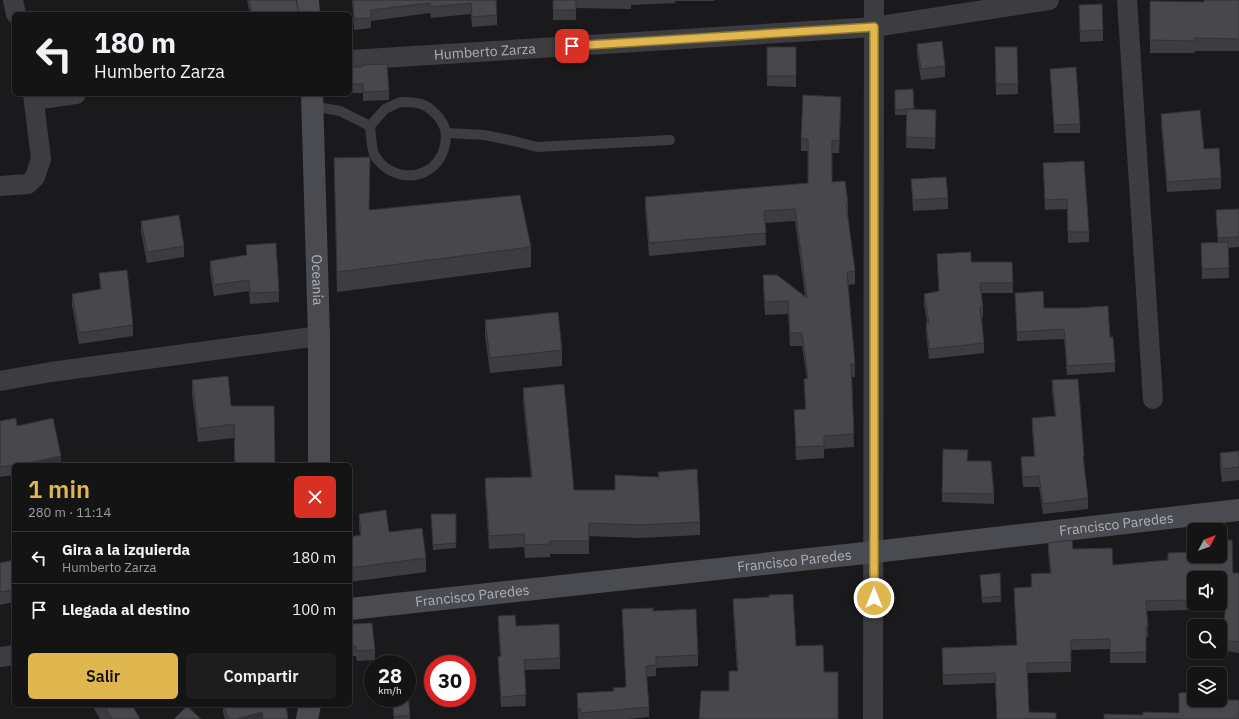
<!DOCTYPE html>
<html lang="es">
<head>
<meta charset="utf-8">
<style>
  :root { --surface:#141415; --page:#1d1d1e; --text:#f1f3f6; --muted:#9d9ea0; --line:#333334; --accent:#e0b64e }
  body { margin:0; font-family:"IBM Plex Sans",sans-serif; background:var(--page); color:var(--text); height:100vh; display:flex; flex-direction:column; font-size:15px; white-space:nowrap }
  * { box-sizing:border-box; margin:0 }
  p { font-size:13px; color:var(--muted) }
  .icon { flex:none; width:22px; height:22px; fill:none; stroke:currentColor; stroke-width:2; stroke-linecap:round; stroke-linejoin:round }
  .map { position:relative; flex:1; overflow:hidden }
  .panel { position:absolute; left:12px; top:463px; width:340px; height:244px; display:flex; flex-direction:column; background:var(--surface); border-radius:6px; box-shadow:0 1px 3px #0004,0 0 0 1px var(--line) }
  .panel>* { flex:none }
  .guide { position:absolute; left:12px; top:12px; width:340px; height:84px; border-radius:6px; box-shadow:0 1px 3px #0004,0 0 0 1px var(--line); background:#141415; color:var(--text); overflow:hidden }
  .needle { width:26px; rotate:49deg }
  .buttons { position:absolute; left:1187px; top:523px; display:grid; gap:8px }
  .buttons a { display:grid; place-items:center; width:40px; height:40px; border-radius:6px; background:var(--surface); box-shadow:0 1px 3px #0004,0 0 0 1px var(--line); font-size:20px }
  .speed { position:absolute; left:364px; top:655px; display:flex; gap:8px; font-size:20px; font-weight:700; text-align:center }
  .speed>* { display:grid; place-content:center; width:52px; height:52px; border-radius:50%; background:var(--surface); box-shadow:0 1px 3px #0004,0 0 0 1px var(--line); line-height:1 }
  .speed small { font-size:10px; font-weight:400 }
  .speed .limit { border:6px solid #d22; background:#fff; color:#111 }
  .pin { position:absolute; display:grid; place-items:center; width:34px; height:34px; color:#fff; margin:-17px; border-radius:8px; box-shadow:0 2px 6px #0006 }
  .me { position:absolute; width:44px; margin:-22px; rotate:0deg; stroke-linejoin:round; filter:drop-shadow(0 0 3px #0008) }
  .turn { display:flex; align-items:center; gap:14px; height:84px; padding:0 16px; font-size:18px }
  .turn .icon { width:52px; height:52px; stroke-width:2.5 }
  .turn b { display:block; font-size:28px; line-height:34px }
  .round { display:grid; place-items:center; flex:none; width:42px; height:42px; border-radius:6px; background:var(--page) }
  .overview { display:flex; align-items:center; justify-content:space-between; height:68px; padding:0 16px }
  h1 { font-size:24px; font-weight:600; line-height:30px; color:var(--accent) }
  .action { display:flex; gap:8px; margin-top:auto; padding:8px 16px }
  .action a { flex:1; height:46px; border-radius:6px; background:var(--accent); color:#111; font-size:16px; font-weight:600; line-height:46px; text-align:center }
  .action a+a { background:var(--page); color:var(--text) }
  ul { padding:0; list-style:none }
  li { display:flex; align-items:center; gap:12px; height:52px; padding:0 16px; border-top:1px solid var(--line) }
  li div { flex:1 }
  li b { display:block; font-size:15px }
  li em { font-style:normal }
  .map>svg:first-child { display:block }
  .lines { fill:none; stroke-linecap:round; stroke-linejoin:round }
  .lane { stroke:#3c3c41; stroke-width:10 }
  .street { stroke:#3c3c41; stroke-width:20 }
  .secondary { stroke:#4a4b50; stroke-width:22 }
  .wall { fill:#3d3d41 }
  .shaded-wall { fill:#323235 }
  .building { fill:#47474c; stroke:#323235 }
  .route-casing { stroke:#927633; stroke-width:10 }
  .route { stroke:#e0b64e; stroke-width:7 }
  .labels { text-anchor:middle; stroke-width:4; stroke-linejoin:round; paint-order:stroke }
  .street-label { font-size:14px; fill:#aeb1ba; stroke:#151517 }
</style>
</head>
<body>
<div class="map">
<svg width="1239" height="719" viewBox="0 0 1239 719">
  <rect width="100%" height="100%" fill="#1a1a1c"/>
  <g class="lines">
    <path class="lane" d="M400,102C420,102 427,103 440,119C446,127 447,135 445,145C439,171 415,182 391,171C385,168 377,161 374,154C371,145 371,135 370,126L385,109Z
      M312,106L340,111L370,126
      M447,133L484,135L514,141L537,147L670,140"/>
    <g class="street">
      <path d="M13,0L16,14"/>
      <path d="M1127,0L1153,399"/>
      <path id="s1" d="M350,60L874,27L1049,0"/>
      <path d="M34,100L76,94"/>
      <path d="M0,186L28,184L35,177L41,159L33,94"/>
      <path d="M0,381L51,372L319,336"/>
      <path d="M0,657L14,655"/>
      <path d="M873,719L874,0"/>
    </g>
    <g class="secondary">
      <path d="M308,0L309,14"/>
      <path id="s2" d="M312,94L319,336V465"/>
      <path id="s3" d="M350,609L874,552L1239,510"/>
      <path d="M307,719L310,705"/>
    </g>
  </g>
  <path class="wall" d="M247,0H296L299,14H250Z
    M352,0H496L497,15V25L472,27L471,14L431,18L430,13L371,21V28L354,30Z
    M553,0H714V1H675V3L631,5V9L576,8V20H553Z
    M1239,0V51H1195V53H1150V1L1204,2Z
    M1079,5L1103,30V41L1080,42Z
    M917,44L945,66V77L921,80L917,54Z
    M767,47H796V87L767,86Z
    M995,47L1018,84V94L996,95Z
    M350,67L389,91V100L363,101V93H350Z
    M1050,69L1080,124V133H1054Z
    M895,90L914,109L936,121L935,149L906,148L907,115H895Z
    M841,109L839,153H832V182L848,203V215L855,271V284L848,285L855,364V377H852L854,447L824,449V458L796,460L794,410L805,409L804,379H807L802,346H790L788,314L765,315L763,288V275L805,296L795,221L765,223L766,245L649,256L645,209V197L808,183V151H801V138Z
    M1161,114L1204,149L1221,178V189L1167,192L1161,125Z
    M334,158L370,210L531,247V267L337,292Z
    M1043,163L1089,232V242L1068,243L1067,209L1045,210Z
    M911,179L948,198V209L913,211Z
    M1239,209V247L1228,248L1229,278L1202,279L1201,243L1218,242L1216,221V210Z
    M141,221L184,246V257L147,263L141,232Z
    M246,245L279,292V302L250,304L249,291L214,296L210,272V261L246,255Z
    M937,254L971,262H1012L1013,293H981L983,307V317L982,318L984,343V353L929,359L926,333V323H927L924,304V294L939,291L937,265Z
    M99,273L133,325V336L79,344L72,305V294L100,289Z
    M1015,293L1044,308L1110,337L1115,363V372L1067,375L1064,339L1017,341Z
    M485,320L562,350V366L490,373L485,335Z
    M192,380L231,406L275,465H234V438L198,442L192,394Z
    M1052,380L1084,456V465L1088,498V509L1043,514L1039,487H1023L1021,467V457H1034L1032,428V418L1055,416L1052,391Z
    M523,388L574,490H615L658,477V472L700,522V535L639,538L589,536V554H550V557L525,558L524,547L489,549L485,491V478L531,477L523,401Z
    M0,421L17,426L61,465H14V475L0,477Z
    M1239,451V480L1222,482L1220,466V453Z
    M967,461L994,494V504L942,502V493Z
    M359,514L389,532L426,558V572L350,582V537L360,535L359,527Z
    M431,514H456V548L433,550Z
    M11,542H14V602L0,605V563L12,561L11,554Z
    M1048,543L1073,549L1113,565L1233,573H1239V653L1221,650V640L1227,603H1220V578H1194V604H1190V610L1147,611L1148,637H1146V663H1110V649L1071,650V672L1027,673L1029,712L1056,719H997L995,683L943,685L942,648L1017,645L1014,598V588L1031,587V574L1050,573L1048,553Z
    M980,575L1001,596V602L982,603Z
    M793,594L729,691L737,671L733,610V599L769,597Z
    M622,609L653,611L698,655V666L656,668V676L647,677L649,707V717L629,719H578L577,693L613,691L626,687Z
    M498,616L516,626L560,658V669L524,670L526,706L501,707L498,667V657L500,656L498,626Z
    M351,624L375,650V660L357,661L356,656H353L351,634Z
    M392,698L410,715V719H394Z
    M92,705H132L140,719H100Z
    M223,705H286L288,719H225L223,712Z"/>
  <path class="shaded-wall" d="M841,97V109L839,153V141Z
    M936,110V121L935,149V138Z
    M61,456V465H38V461Z
    M262,712V719H237Z"/>
  <path class="building" d="M249,0H296L299,14H252Z
    M353,0H496L497,15L472,17L471,3L431,7L430,3L371,10V18L354,19Z
    M553,0H576V10H553Z
    M1204,0H1239V39L1195,38V41L1150,40V1L1204,2Z
    M1102,4L1103,30L1080,31L1079,5Z
    M942,41L945,66L921,69L917,44Z
    M767,47H796V76H767Z
    M995,47H1017L1018,84H996Z
    M387,64L389,91L363,92V84H350V67H362V65Z
    M1076,67L1080,124L1054,125L1050,69Z
    M913,89L914,109H907L895,110V90Z
    M803,95L841,97L839,141L832,140V182L845,181L848,203H846L855,271L847,272L855,364H851L854,434L824,436V446L796,447L794,410L806,409L804,379L808,378L802,333H790L788,301L765,302L763,275H777L807,298L795,209L764,211L766,233L649,243L645,197L808,183V139L801,138Z
    M907,109L936,110L935,138L906,137Z
    M1200,110L1204,149L1219,148L1221,178L1167,182L1161,114Z
    M370,157L369,210L520,195L531,247L337,272L334,158Z
    M1084,161L1089,232H1068L1067,199L1045,200L1043,163Z
    M946,177L948,198L913,200L911,179Z
    M1239,209V237L1218,238L1216,210Z
    M179,215L184,246L147,252L141,221Z
    M1228,242L1229,268L1202,269L1201,243Z
    M276,243L279,292L250,293L249,280L214,285L210,261L247,255L246,245Z
    M971,252V262H1012L1013,283H980L983,307L980,308L984,343L929,349L926,323H929L924,294L939,291L937,254Z
    M127,270L133,325L79,333L72,294L101,289L99,273Z
    M1043,291L1044,308H1076L1108,306L1110,337H1113L1115,363L1067,366L1064,329L1017,332L1015,293Z
    M558,312L562,350L490,358L485,320Z
    M228,376L231,406H274L275,465H235L234,424L198,429L192,380Z
    M1078,379L1084,456H1083L1088,498L1043,504L1039,476L1023,477L1021,457L1035,456L1032,418L1056,416L1052,380Z
    M564,384L574,490H615V475L659,477L658,472L697,469L700,522L639,525L589,523V541H550V544L525,545L524,534L489,536L485,478L532,477L523,388Z
    M16,418L17,426L53,418L61,456L38,461L0,467V421Z
    M943,449L968,450L967,461H991L994,494L942,493Z
    M1239,451V467L1222,469L1220,453Z
    M386,510L389,532L422,528L426,558L350,568V537L361,535L359,514Z
    M431,514H456V543L433,545Z
    M1072,540L1073,549L1112,548L1113,565L1168,560V553L1194,552V556H1220V540H1232L1233,573H1239V642L1221,640L1228,592L1220,593V578H1194V594H1190V600L1146,601L1148,627H1146V652L1110,653V639L1071,640V662L1027,663L1029,712L1056,713V719H997L995,673L943,675L942,648L1017,645L1014,588L1032,587L1031,574L1051,573L1048,543Z
    M11,542H14V590L0,592V563L14,560Z
    M1000,573L1001,596L982,598L980,575Z
    M793,594L796,646L823,645L824,672H838V719H699L701,691H729V671H738L733,599L769,597V595Z
    M653,608V611L696,609L698,655L656,657V665L646,666L649,707L580,713L581,709L578,710L577,693L614,691L613,688L626,687L622,609Z
    M515,615L516,626L559,624L560,658L524,660L526,695L501,697L498,657L501,656L498,616Z
    M372,623L375,650L357,651L356,646L353,647L351,624Z
    M1194,692V700H1239V719H1104V714L1143,715V712L1179,713V693Z
    M407,694H408L410,715L394,717L392,698H407Z
    M104,705H132L140,719H112Z
    M224,705H286L288,719H263L262,712L237,719H228Z
    M187,706L201,719H174Z"/>
  <g class="lines">
    <defs>
      <path id="route" d="M572,46L874,27V598"/>
    </defs>
    <use href="#route" class="route-casing"/>
    <use href="#route" class="route"/>
  </g>
  <g class="labels">
    <g class="street-label">
      <text dy="5" stroke="none"><textPath href="#s1" startOffset="135">Humberto Zarza</textPath></text>
      <text dy="5" stroke="none"><textPath href="#s2" startOffset="186">Oceanía</textPath></text>
      <text dy="5" stroke="none"><textPath href="#s3" startOffset="771">Francisco Paredes</textPath></text>
      <text dy="5" stroke="none"><textPath href="#s3" startOffset="447">Francisco Paredes</textPath></text>
      <text dy="5" stroke="none"><textPath href="#s3" startOffset="123">Francisco Paredes</textPath></text>
    </g>
  </g>
</svg>
<div class="buttons">
<a><svg class="needle" viewBox="-14 -14 28 28"><path d="M0-13l5 13h-10z" fill="#e53935"/><path d="M0 13l5-13h-10z" fill="#9d9ea0"/></svg></a>
<a><svg class="icon" aria-label="sound" viewBox="0 0 24 24"><path d="M4 9h4l5-4v14l-5-4H4zM17 9q2 3 0 6"/></svg></a>
<a><svg class="icon" aria-label="search" viewBox="0 0 24 24"><circle cx="10" cy="10" r="6"/><path d="M15 15l6 6"/></svg></a>
<a><svg class="icon" aria-label="layers" viewBox="0 0 24 24"><path d="M12 4l9 5-9 5-9-5zM3 14l9 5 9-5"/></svg></a>
</div>
<div class="speed"><div>28<small>km/h</small></div><div class="limit">30</div></div>
<div class="pin" style="left:572px;top:46px;background:#d93025"><svg class="icon" aria-label="arrive" viewBox="0 0 24 24"><path d="M6 21V4h12l-3 4 3 4H6"/></svg></div>
<svg class="me" style="left:874px;top:598px" viewBox="-20 -20 40 40"><circle r="17" fill="#e0b64e" stroke="#fff" stroke-width="3"/><path d="M0-11L8 9 0 5-8 9z" fill="#fff"/></svg>
<div class="guide">
<div class="turn"><svg class="icon" aria-label="left" viewBox="0 0 24 24"><path d="M17 20v-9H6M10 6l-5 5 5 5"/></svg><div><b>180 m</b>Humberto Zarza</div></div>
</div>
<section class="panel">
<div class="overview"><div><h1>1 min</h1><p>280 m · 11:14</p></div><a class="round" style="background:#d93025;color:#fff"><svg class="icon" aria-label="close" viewBox="0 0 24 24"><path d="M6 6l12 12M18 6L6 18"/></svg></a></div>
<ul>
<li><svg class="icon" aria-label="left" viewBox="0 0 24 24"><path d="M17 20v-9H6M10 6l-5 5 5 5"/></svg><div><b>Gira a la izquierda</b><p>Humberto Zarza</p></div><em>180 m</em></li>
<li><svg class="icon" aria-label="arrive" viewBox="0 0 24 24"><path d="M6 21V4h12l-3 4 3 4H6"/></svg><div><b>Llegada al destino</b></div><em>100 m</em></li>
</ul>
<div class="action"><a>Salir</a><a>Compartir</a></div>
</section>
</div>
</body>
</html>
